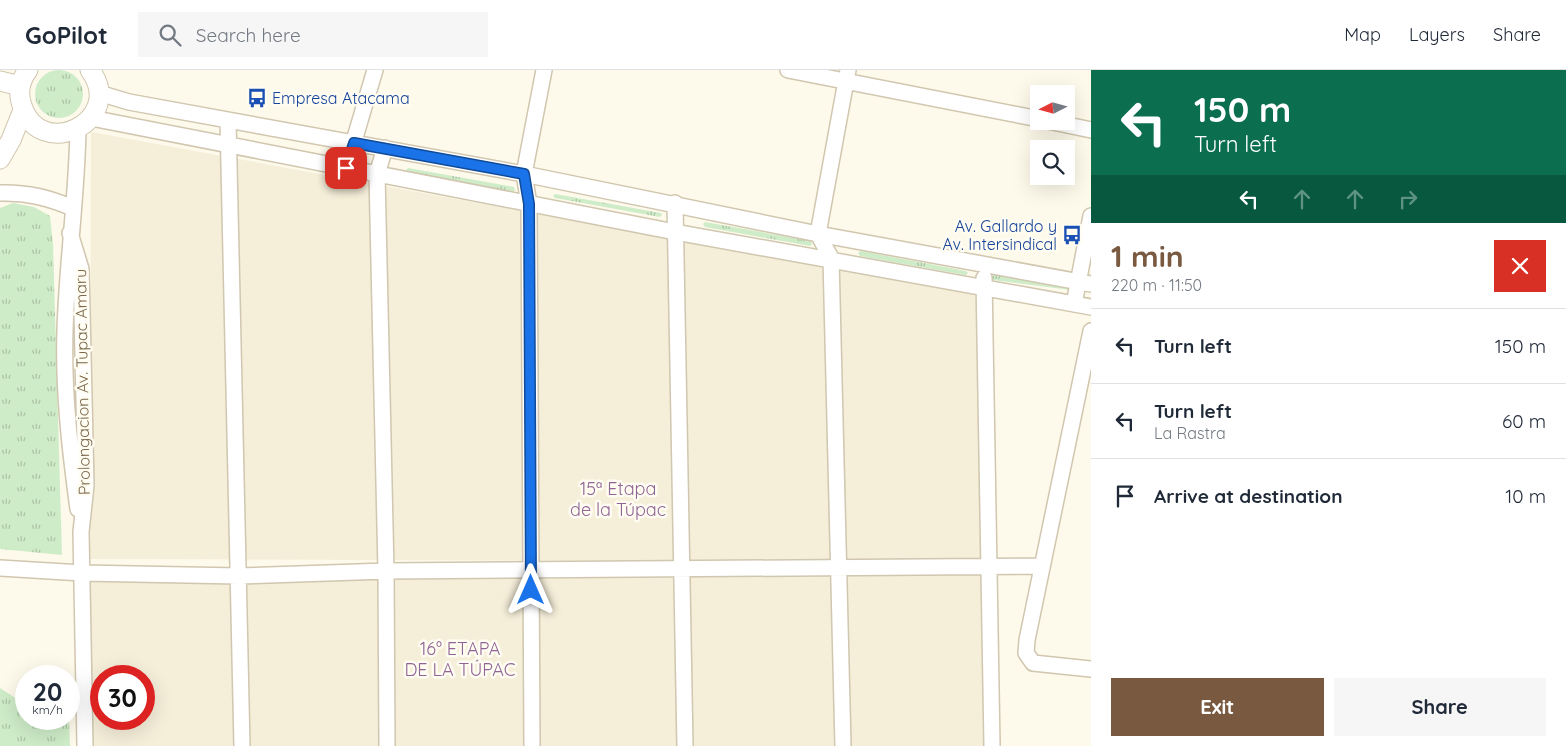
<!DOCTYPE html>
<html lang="en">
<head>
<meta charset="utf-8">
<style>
  :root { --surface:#fff; --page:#f6f6f7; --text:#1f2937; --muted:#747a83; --line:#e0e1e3; --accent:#7a5941 }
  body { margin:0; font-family:Quicksand,sans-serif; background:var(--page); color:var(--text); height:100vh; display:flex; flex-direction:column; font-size:19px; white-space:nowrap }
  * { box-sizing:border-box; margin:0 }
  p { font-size:16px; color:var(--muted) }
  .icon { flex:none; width:28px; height:28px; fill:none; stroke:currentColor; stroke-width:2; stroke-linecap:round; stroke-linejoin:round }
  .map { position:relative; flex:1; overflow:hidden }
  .sheet { display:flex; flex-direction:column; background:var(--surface); width:475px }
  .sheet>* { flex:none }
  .hud { background:#0b6e4f; color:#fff; overflow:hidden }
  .needle { width:32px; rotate:264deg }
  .buttons { position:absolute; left:1030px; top:15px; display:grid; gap:10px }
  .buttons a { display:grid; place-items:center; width:45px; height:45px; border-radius:0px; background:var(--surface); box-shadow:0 5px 20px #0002; font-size:25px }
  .speed { position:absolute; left:15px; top:595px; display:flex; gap:10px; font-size:25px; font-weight:700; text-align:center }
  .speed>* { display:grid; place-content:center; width:65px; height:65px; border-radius:50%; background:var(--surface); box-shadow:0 5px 20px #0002; line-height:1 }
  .speed small { font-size:12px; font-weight:400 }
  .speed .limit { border:8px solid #d22; background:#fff; color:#111 }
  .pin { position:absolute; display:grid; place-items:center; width:42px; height:42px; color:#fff; margin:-21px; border-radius:10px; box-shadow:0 2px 8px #0006 }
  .me { position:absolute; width:55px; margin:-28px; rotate:0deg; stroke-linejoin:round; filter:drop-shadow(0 0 4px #0008) }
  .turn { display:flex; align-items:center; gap:18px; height:105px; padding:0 20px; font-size:22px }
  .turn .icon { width:65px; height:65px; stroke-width:2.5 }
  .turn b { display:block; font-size:35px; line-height:42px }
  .lanes { display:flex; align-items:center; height:48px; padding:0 20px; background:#0003; justify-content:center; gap:25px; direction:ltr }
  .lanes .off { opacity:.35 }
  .round { display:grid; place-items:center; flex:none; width:52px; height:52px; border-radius:0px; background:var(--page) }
  .headline { display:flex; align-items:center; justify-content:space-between; height:85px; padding:0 20px }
  h1 { font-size:30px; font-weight:700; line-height:38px; color:var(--accent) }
  .cta { display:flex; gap:10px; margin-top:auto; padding:10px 20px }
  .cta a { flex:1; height:58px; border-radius:0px; background:var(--accent); color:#fff; font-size:20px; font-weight:700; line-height:58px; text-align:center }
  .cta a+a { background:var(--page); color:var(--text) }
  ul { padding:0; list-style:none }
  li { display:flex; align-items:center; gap:15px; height:75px; padding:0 20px; border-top:1px solid var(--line) }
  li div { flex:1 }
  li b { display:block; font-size:19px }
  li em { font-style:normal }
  header { display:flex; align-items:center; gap:30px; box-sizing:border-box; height:70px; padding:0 25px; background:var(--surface); border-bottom:1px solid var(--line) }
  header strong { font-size:24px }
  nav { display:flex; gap:28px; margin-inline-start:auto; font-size:18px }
  .search { width:350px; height:45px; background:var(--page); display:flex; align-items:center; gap:12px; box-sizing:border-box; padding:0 18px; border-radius:0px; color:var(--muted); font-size:19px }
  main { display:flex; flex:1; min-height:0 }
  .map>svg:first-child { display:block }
  .residential { fill:#f5eed9; fill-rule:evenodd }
  .grass { fill:url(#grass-tufts) }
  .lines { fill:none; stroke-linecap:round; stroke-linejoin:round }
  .minor-casing { stroke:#d1c6af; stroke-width:18 }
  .tertiary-casing { stroke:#d1c6af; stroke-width:21 }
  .minor { stroke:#fff; stroke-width:15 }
  .tertiary { stroke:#fff; stroke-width:19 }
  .route-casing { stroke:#114b97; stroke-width:12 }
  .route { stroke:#1a73e8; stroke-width:9 }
  .labels { text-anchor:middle; stroke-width:5; stroke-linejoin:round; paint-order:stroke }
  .transit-label { font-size:16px; fill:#164399; stroke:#fffdf2; text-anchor:start }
  .street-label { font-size:16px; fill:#7a674c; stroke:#fffdf2 }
  .neighbourhood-label { font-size:18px; fill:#906595; stroke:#fffdf2 }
</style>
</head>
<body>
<header>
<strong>GoPilot</strong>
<div class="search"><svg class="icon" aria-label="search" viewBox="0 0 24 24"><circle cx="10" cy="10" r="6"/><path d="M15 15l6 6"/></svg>Search here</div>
<nav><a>Map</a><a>Layers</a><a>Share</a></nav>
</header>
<main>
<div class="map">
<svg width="1091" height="676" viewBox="0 0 1091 676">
  <defs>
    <pattern id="grass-tufts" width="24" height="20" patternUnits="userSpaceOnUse" patternTransform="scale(1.25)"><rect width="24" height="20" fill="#ceecc8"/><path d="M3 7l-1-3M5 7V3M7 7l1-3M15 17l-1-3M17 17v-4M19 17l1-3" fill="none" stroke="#acc3a5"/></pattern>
  </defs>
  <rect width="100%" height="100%" fill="#fdfaeb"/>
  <path class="residential" d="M91,62L979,225L983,492L90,489Z
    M983,502L986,676H90L86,510L553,509L676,504ZM101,606H144V649H101Z"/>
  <path class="grass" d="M35 24a24 24 0 1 1 48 0a24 24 0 1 1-48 0Z
    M408,98L514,117L515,120L513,122L408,102L406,100Z
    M555,124L661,143L662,145L660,147L555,128L553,126Z
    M13,133L34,137L50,146L53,175L62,485L0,479V138Z
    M705,152L811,171L812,174L810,176L705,157L703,154Z
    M861,181L966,201L968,203L965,205L860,186L858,183Z
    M994,205L1070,216L1071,220L993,210L991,207Z
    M0,618L17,629H26V649H69L70,676H0Z"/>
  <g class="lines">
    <defs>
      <path id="minor" d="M788,0L1039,49
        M99,23L129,32L524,104L818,164L1091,214
        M91,48L675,162L1091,237
        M228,50L242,676
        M1048,51L1091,60
        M385,78L377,104L386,501L387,676
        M346,98L375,0
        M0,123C27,122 49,128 73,138
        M675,133L685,676
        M70,163L81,199L86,415L81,462L85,676
        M984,208L992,676
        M1074,234L1091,146
        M1091,261L1027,570L1026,583L1033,593L1091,599
        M78,439C70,380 63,320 65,260C67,193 77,126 78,59
        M0,498L82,503L239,506L386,501L1042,496
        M532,676L529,134L524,104L544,0
        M843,676L831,188L818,164L848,0"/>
      <path id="tertiary" d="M28,0C21,9 18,21 21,32C37,95 128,51 90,0
        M0,11L20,16
        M0,89L11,70L23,40"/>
    </defs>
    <use href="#minor" class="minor-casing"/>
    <use href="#tertiary" class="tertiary-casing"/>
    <use href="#minor" class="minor"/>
    <use href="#tertiary" class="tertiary"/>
  </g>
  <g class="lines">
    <defs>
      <path id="route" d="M346,98L354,73L524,104L529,134L531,520"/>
    </defs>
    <use href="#route" class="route-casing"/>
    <use href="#route" class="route"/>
  </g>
  <defs>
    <symbol id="bus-bare" viewBox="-9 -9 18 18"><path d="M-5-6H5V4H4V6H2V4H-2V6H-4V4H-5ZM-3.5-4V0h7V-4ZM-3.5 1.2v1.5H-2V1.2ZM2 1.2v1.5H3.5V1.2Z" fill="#1a4fb4" stroke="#fffdf2" stroke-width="2.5" paint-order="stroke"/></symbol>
  </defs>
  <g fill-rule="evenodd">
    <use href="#bus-bare" x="243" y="14" width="28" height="28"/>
    <use href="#bus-bare" x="1058" y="151" width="28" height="28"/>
  </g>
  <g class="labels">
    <g class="transit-label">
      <text x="272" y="34">Empresa Atacama</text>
      <text x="1057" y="162" text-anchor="end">Av. Gallardo y<tspan x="1057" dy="18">Av. Intersindical</tspan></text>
    </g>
    <g class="street-label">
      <text transform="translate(82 312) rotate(-91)" y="6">Prolongacion Av. Tupac Amaru</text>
    </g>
    <g class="neighbourhood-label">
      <text x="618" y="425">15ª Etapa<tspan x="618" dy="21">de la Túpac</tspan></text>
      <text x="460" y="585">16° ETAPA<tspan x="460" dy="21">DE LA TÚPAC</tspan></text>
    </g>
  </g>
</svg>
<div class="buttons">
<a><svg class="needle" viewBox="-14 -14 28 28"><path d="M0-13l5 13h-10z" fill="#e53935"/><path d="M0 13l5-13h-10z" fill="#747a83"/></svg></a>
<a><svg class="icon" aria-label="search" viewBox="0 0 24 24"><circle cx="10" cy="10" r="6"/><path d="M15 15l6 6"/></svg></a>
</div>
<div class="speed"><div>20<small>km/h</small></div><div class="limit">30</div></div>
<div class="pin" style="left:346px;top:98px;background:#d93025"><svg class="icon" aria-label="arrive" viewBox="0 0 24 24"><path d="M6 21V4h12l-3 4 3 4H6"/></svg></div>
<svg class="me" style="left:531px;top:520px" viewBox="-20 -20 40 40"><path d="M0-17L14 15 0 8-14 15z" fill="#1a73e8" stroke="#fff" stroke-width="4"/></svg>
</div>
<section class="sheet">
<div class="hud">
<div class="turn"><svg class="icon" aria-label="left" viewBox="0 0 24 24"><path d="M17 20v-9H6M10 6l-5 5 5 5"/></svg><div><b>150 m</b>Turn left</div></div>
<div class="lanes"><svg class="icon" aria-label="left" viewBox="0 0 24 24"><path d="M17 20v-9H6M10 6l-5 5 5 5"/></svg><svg class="icon off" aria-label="ahead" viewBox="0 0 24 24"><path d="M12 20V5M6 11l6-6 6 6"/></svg><svg class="icon off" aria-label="ahead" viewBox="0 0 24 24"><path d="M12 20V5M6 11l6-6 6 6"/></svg><svg class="icon off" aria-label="right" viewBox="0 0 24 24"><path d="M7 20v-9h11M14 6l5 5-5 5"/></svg></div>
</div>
<div class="headline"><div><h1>1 min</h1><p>220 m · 11:50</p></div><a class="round" style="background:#d93025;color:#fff"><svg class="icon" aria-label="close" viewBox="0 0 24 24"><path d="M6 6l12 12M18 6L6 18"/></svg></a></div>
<ul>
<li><svg class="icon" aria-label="left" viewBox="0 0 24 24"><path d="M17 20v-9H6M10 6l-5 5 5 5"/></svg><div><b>Turn left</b></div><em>150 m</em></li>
<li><svg class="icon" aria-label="left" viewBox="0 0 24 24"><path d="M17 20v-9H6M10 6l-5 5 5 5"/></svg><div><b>Turn left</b><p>La Rastra</p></div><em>60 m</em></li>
<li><svg class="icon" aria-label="arrive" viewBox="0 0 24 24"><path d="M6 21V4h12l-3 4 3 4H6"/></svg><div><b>Arrive at destination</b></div><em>10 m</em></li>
</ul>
<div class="cta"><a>Exit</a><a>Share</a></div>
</section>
</main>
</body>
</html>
